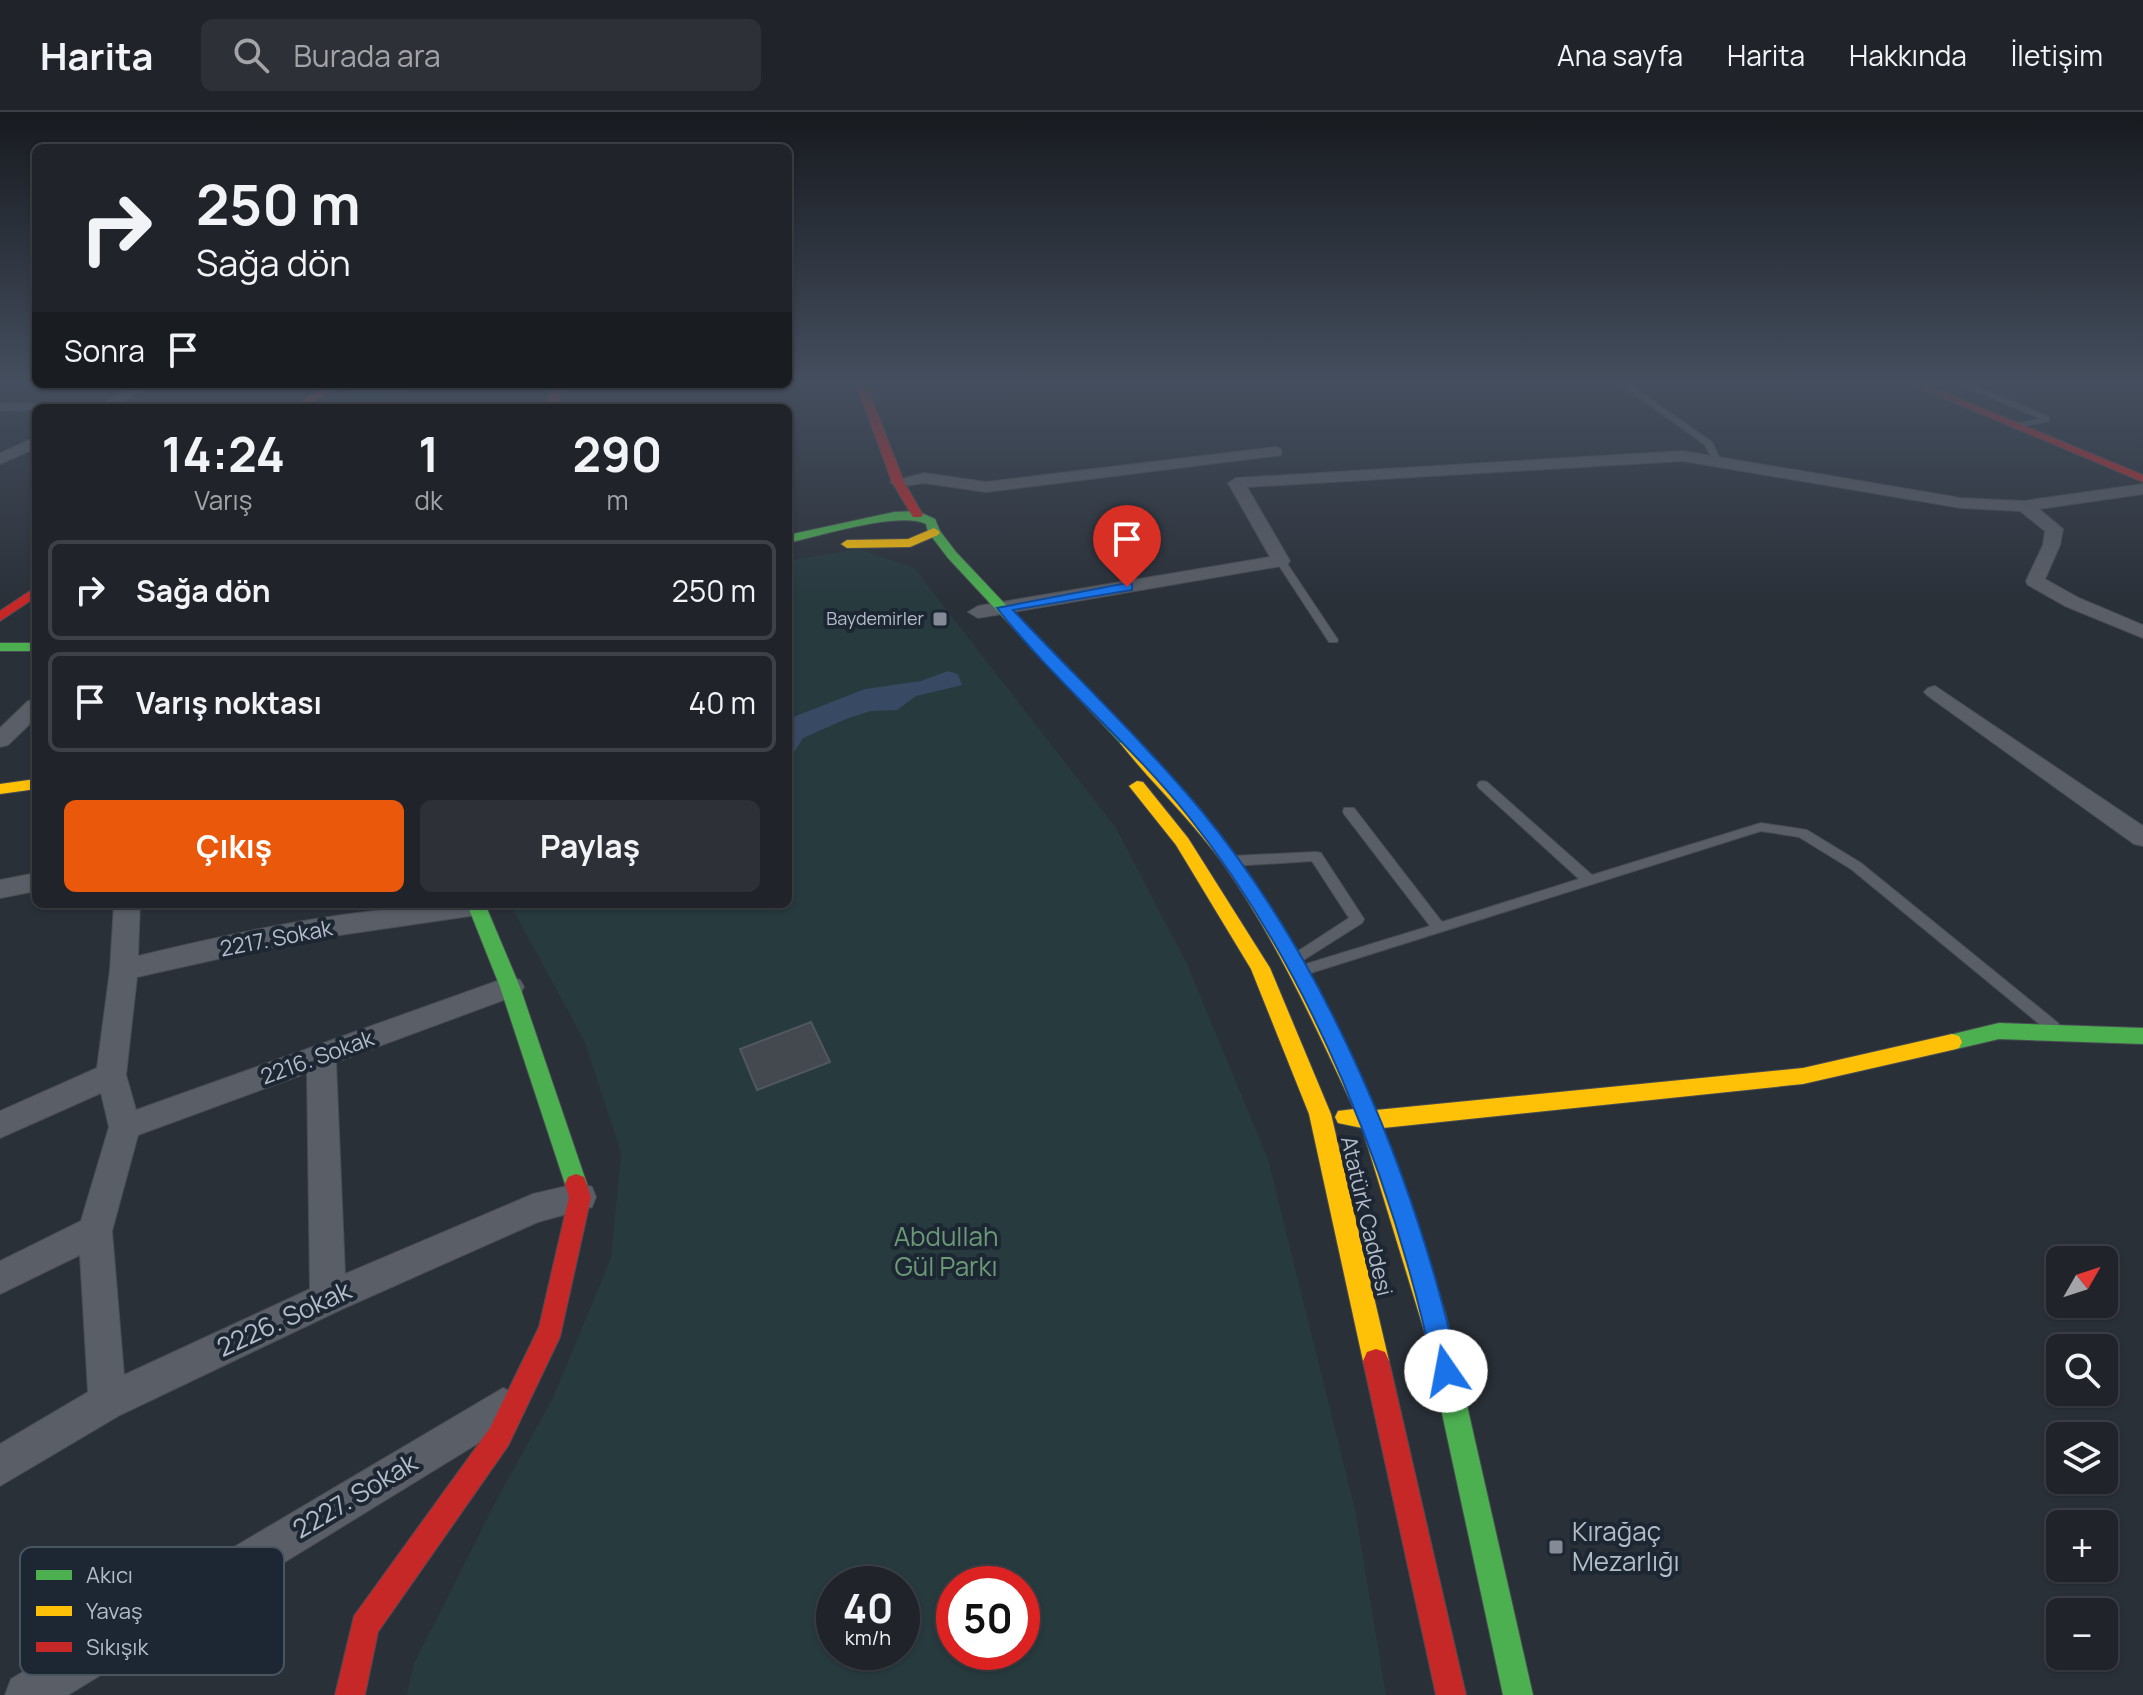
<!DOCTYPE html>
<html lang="tr">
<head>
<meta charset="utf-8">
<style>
  :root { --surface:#20242a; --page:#2d3036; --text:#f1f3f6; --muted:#a2a4a8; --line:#3d4147; --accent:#ea580c }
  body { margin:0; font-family:Manrope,sans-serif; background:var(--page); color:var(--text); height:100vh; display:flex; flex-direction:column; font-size:30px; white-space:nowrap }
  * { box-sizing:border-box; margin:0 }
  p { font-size:26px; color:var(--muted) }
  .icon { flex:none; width:44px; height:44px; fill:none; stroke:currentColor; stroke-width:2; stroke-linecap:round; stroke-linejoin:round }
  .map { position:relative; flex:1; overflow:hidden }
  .details { position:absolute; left:32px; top:292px; width:760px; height:504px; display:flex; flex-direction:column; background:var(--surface); border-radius:12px; box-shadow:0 2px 6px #0004,0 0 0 2px var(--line) }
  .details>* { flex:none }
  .guide { position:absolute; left:32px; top:32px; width:760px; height:244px; border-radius:12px; box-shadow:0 2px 6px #0004,0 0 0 2px var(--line); background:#20242a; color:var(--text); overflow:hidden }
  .needle { width:52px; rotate:51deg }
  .tools { position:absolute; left:2046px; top:1134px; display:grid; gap:16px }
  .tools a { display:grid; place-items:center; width:72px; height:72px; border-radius:12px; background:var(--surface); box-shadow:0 2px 6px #0004,0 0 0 2px var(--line); font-size:40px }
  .speed { position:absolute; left:816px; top:1454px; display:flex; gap:16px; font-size:40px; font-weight:700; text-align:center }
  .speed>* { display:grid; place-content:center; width:104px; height:104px; border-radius:50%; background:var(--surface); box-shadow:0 2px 6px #0004,0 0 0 2px var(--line); line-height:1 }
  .speed small { font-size:20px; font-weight:400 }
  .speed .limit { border:12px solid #d22; background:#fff; color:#111 }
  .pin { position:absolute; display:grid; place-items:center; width:68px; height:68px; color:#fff; margin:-82px -34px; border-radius:50% 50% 50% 0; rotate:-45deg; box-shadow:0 0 8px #0007 }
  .pin .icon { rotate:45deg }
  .me { position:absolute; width:88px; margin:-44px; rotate:348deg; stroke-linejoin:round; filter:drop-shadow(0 0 6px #0008) }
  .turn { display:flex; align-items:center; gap:28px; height:168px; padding:0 32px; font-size:36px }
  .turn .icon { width:104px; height:104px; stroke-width:2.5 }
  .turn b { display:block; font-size:56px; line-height:68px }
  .then { display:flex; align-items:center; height:76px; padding:0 32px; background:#0003; gap:16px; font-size:30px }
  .eta { display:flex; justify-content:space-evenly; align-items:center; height:136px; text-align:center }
  .eta b { font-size:48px; font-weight:700; line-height:56px }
  .action { display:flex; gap:16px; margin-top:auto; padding:16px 32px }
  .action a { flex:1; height:92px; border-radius:12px; background:var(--accent); color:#fff; font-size:32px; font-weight:700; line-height:92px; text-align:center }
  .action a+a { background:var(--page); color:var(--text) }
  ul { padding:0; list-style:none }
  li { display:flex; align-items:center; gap:24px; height:100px; margin:0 16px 12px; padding:0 16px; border:4px solid var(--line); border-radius:12px }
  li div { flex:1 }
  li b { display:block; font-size:30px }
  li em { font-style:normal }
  header { display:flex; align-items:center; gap:48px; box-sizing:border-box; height:112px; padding:0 40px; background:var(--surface); border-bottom:2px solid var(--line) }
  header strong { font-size:38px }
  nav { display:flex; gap:44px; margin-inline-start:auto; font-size:28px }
  .search { width:560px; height:72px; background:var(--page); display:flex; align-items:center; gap:20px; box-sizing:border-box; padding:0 28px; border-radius:12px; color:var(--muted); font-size:30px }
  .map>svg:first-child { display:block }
  .green { fill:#273a3e; fill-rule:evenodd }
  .water { fill:#384963 }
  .building { fill:#444950; stroke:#52575f; stroke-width:2 }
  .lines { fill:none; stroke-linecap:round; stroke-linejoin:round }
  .lane-casing { stroke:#484c53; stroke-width:2 }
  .street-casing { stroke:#484c53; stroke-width:2 }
  .fast-casing { stroke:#484c53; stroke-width:2 }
  .slow-casing { stroke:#484c53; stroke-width:2 }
  .jam-casing { stroke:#484c53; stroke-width:2 }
  .lane { fill:#5a5e66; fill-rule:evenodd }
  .street { fill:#5a5e66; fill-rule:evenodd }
  .fast { fill:#4caf50; fill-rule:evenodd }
  .slow { fill:#ffc107; fill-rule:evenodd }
  .jam { fill:#c62828; fill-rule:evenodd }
  .route { fill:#1a73e8; stroke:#114b97; stroke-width:2 }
  .poi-dot { fill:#848b96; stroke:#1d2633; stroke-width:3 }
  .labels { text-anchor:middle; stroke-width:8; stroke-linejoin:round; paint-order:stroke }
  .far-poi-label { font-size:18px; fill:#b4bcc9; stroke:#1d2633; text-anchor:end }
  .street-label { font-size:22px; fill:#b4bcc9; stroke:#1d2633 }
  .near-park-label { font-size:26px; fill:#6b9a76; stroke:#1d2633 }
  .near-street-label { font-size:26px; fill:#b4bcc9; stroke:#1d2633 }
  .near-poi-label { font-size:26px; fill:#b4bcc9; stroke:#1d2633; text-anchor:start }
  .key { fill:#1d2633; stroke:#4a5360; stroke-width:2 }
  .key-label { font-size:22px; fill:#b4bcc9 }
</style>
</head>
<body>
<header>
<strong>Harita</strong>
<div class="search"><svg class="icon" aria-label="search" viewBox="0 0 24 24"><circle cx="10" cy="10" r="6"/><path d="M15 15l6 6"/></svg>Burada ara</div>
<nav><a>Ana sayfa</a><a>Harita</a><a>Hakkında</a><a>İletişim</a></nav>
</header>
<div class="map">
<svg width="2143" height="1583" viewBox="0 0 2143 1583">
  <rect width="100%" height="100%" fill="#2a3038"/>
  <path class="green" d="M363,272H416L381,296H326Z
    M858,437L914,456L1116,716L1187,852L1268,1047L1355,1398L1386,1583H407L414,1552L496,1389L553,1286L611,1146L621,1041L585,930L510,792H788V449ZM834,1472H902V1540H834ZM954,1472H1022V1540H954Z"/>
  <path class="water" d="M948,559L958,562L962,573L916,584L897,598L871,599L846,607L803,626L788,650V607L865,577L921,569Z"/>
  <path class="building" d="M811,910L830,950L757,978L740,937Z"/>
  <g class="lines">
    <defs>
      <path id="lane" d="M1616,269H1625L1712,330L1720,347L1719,349H1713L1705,333Z
        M1951,269H1962L2048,304L2049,309L2014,316V312L2041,307Z
        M1278,447H1284L1338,528L1337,530H1329L1276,449Z
        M1483,669L1487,670L1592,763L1761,711L1807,718L1861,751L2058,911L2061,915L2058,919L2053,921L2048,919L1851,757L1799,725L1761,719L1298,865L1293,864L1291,860L1293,856L1430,814L1344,702L1343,699L1344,696H1354L1442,810L1579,767L1479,676L1477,673L1479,670Z
        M1316,740L1321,741L1364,807L1362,811L1294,854L1289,853L1287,849L1289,845L1349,806L1312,749L1232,754L1225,749L1232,744Z"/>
      <path id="street" d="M136,272H153L113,296H95Z
        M0,291L85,292L92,296L0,299Z
        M36,325V336L0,352V341Z
        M1276,335L1281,337V343L986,380L924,371L898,375L890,370L924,361L986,370Z
        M1683,339L1961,386L2024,389L2143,372V382L2039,397L2063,417L2060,433L2045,467L2079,486L2143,513V526L2065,494L2028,473L2026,469L2043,433L2045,419L2020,399L1961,396L1683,349L1247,375L1290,449L1287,453L978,506L968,500L978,494L1270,445L1228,371L1236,366Z
        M1935,574L2143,714V734L2134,732L1928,584L1924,580L1928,576Z
        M36,588V606L8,633L0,635V616L28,589Z
        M36,761V779L0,786V768Z
        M114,792H140L138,844C253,816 371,792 489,792L486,800L477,803L299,829L137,865L126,963L136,998L500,868L510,865L520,868L524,875L520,882L336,950L345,1162L533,1082L580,1071L592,1075L596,1085L592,1095L538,1110L340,1198L120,1303L0,1374V1332L88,1280L80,1143L0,1182V1149L81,1109L109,1015L101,981L0,1026V999L97,956L110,858ZM307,961L310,1177L124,1263L112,1119L138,1023Z
        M503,1276L516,1282L522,1295L516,1308L68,1583H5L11,1567Z"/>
      <path id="fast" d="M917,399L935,407L940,419L956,440L1133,628L1136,631L1133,634H1123L948,446L928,420L926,412C899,399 820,424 788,431V423L894,400Z
        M0,531H36V539H0Z
        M467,792H485L520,875L587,1072L584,1079L576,1082L568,1079L565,1072L500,875Z
        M1999,911L2143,916V932L1999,927L1952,938L1945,936L1942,930L1945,924Z
        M1440,1220L1449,1223L1453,1232L1533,1583H1503L1427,1232L1431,1223Z"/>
      <path id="slow" d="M934,416L940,420L938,423L910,435L847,436L841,432L847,428L908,427Z
        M1128,626L1133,628L1199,696L1237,746L1303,850L1376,998L1803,956L1952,922L1959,924L1962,930L1959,936L1952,938L1803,972L1383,1016L1445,1200L1453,1232L1449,1241L1440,1244L1431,1241L1362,1016L1338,1011L1335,1005L1338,999L1354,997C1315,914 1277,829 1224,753C1192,708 1153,673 1120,631Z
        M36,667V677L0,682V672Z
        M1137,669L1143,670L1188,726L1270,856L1331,1002L1389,1249L1385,1258L1376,1261L1367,1258L1363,1249L1309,1002L1251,857L1176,733L1129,674Z"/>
      <path id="jam" d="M855,269H865L904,370L923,403L921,405H913L892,370Z
        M1903,269H1917L2143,363V370Z
        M328,272H340L304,296H292Z
        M552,272H562L557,296H547Z
        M36,475V485L0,509V499Z
        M576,1062L584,1065L591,1085L560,1225L508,1334L378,1520L365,1583H335L354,1504L490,1316L539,1215L569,1085L565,1072L568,1065Z
        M1376,1237L1385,1240L1389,1249L1466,1583H1436L1363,1249L1367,1240Z"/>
    </defs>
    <use href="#lane" class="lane-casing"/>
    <use href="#street" class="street-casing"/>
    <use href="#fast" class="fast-casing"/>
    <use href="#slow" class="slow-casing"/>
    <use href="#jam" class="jam-casing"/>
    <use href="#lane" class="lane"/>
    <use href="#street" class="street"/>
    <use href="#fast" class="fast"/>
    <use href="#slow" class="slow"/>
    <use href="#jam" class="jam"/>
  </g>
  <linearGradient id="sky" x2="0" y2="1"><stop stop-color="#171a1f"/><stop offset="0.55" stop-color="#444e5e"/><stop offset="1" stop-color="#444e5e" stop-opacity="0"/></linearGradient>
  <rect width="2143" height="491" fill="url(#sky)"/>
  <path class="route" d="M1127,471L1132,472V478L1013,498C1075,564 1142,628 1200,697C1328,852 1415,1064 1459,1259L1456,1268L1446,1272L1437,1268L1434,1259C1393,1066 1312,860 1189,705C1130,631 1055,570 997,496Z"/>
  <g class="poi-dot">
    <rect x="932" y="499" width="16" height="16" rx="4"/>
    <rect x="1548" y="1427" width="16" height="16" rx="4"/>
  </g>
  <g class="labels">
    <g class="far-poi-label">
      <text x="924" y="513">Baydemirler</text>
    </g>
    <g class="street-label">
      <text transform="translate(276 826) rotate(-11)" y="8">2217. Sokak</text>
      <text transform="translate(317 945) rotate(-20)" y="8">2216. Sokak</text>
      <text transform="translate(1367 1104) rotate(77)" y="8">Atatürk Caddesi</text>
    </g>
    <g class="near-park-label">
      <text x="946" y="1134">Abdullah<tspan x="946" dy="30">Gül Parkı</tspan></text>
    </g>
    <g class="near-street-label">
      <text transform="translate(284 1207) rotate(-25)" y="9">2226. Sokak</text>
      <text transform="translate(355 1384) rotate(-31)" y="9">2227. Sokak</text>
    </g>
    <g class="near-poi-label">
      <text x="1572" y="1429">Kırağaç<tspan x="1572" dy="30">Mezarlığı</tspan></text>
    </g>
  </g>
  <rect x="20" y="1435" width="264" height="128" rx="12" class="key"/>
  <rect x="36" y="1458" width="36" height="10" fill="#4caf50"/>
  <rect x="36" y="1494" width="36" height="10" fill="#ffc107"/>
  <rect x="36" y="1530" width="36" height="10" fill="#c62828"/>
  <g class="key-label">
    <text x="86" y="1471">Akıcı</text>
    <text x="86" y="1507">Yavaş</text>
    <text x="86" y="1543">Sıkışık</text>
  </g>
</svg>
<div class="tools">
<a><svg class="needle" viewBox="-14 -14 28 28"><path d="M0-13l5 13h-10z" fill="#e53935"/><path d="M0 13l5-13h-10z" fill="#a2a4a8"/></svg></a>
<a><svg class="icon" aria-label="search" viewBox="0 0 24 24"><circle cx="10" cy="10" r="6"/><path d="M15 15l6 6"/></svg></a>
<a><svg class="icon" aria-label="layers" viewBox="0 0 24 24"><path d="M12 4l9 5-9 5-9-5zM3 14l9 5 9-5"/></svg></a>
<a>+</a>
<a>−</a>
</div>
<div class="speed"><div>40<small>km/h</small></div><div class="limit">50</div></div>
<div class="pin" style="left:1127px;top:475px;background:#d93025"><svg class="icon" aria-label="arrive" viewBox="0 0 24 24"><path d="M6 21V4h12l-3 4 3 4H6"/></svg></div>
<svg class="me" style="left:1446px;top:1259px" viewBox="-20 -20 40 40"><circle r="19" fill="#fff"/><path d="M0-13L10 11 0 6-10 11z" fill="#1a73e8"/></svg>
<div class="guide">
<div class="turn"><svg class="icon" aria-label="right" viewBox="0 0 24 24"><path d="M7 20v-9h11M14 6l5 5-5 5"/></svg><div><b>250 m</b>Sağa dön</div></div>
<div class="then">Sonra<svg class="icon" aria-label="arrive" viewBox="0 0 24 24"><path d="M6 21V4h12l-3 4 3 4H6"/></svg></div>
</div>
<section class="details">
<div class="eta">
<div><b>14:24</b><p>Varış</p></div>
<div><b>1</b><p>dk</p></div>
<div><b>290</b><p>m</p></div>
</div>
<ul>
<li><svg class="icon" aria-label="right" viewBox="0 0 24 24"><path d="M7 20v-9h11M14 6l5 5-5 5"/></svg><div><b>Sağa dön</b></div><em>250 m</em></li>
<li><svg class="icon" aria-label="arrive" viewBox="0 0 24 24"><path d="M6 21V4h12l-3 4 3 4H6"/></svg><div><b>Varış noktası</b></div><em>40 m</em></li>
</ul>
<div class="action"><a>Çıkış</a><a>Paylaş</a></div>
</section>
</div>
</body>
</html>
